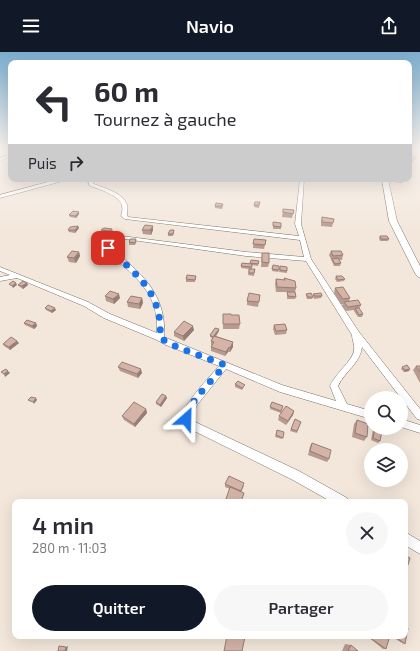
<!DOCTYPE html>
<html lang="fr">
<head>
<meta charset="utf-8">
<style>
  :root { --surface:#fff; --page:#f7f7f7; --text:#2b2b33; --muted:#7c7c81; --accent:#111827 }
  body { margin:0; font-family:"Exo 2",sans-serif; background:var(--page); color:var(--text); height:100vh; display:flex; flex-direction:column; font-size:15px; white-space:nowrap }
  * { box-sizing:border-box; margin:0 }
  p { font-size:13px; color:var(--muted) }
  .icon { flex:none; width:22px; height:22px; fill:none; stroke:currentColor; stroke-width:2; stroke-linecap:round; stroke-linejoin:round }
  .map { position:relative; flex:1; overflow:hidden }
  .sheet { position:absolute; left:12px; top:447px; width:396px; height:140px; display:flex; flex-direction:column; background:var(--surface); border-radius:8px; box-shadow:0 4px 16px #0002 }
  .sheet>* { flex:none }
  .banner { position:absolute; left:8px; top:8px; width:404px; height:122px; border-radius:8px; box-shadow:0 4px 16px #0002; background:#fff; color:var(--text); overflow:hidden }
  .buttons { position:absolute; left:364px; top:339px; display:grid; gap:8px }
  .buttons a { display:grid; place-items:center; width:44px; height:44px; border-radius:50%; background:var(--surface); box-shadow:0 4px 16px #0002; font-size:20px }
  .pin { position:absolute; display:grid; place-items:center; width:34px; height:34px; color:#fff; margin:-17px; border-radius:8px; box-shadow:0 2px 6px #0006 }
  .me { position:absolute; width:44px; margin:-22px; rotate:25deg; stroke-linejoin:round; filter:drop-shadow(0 0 3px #0008) }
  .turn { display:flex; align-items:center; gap:14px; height:84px; padding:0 20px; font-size:18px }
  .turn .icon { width:52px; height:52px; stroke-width:2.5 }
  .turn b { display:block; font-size:28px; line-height:34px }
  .then { display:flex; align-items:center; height:38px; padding:0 20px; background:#0003; gap:8px; font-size:15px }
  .round { display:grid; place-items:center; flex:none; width:42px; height:42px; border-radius:21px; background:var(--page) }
  .overview { display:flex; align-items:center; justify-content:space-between; height:68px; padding:0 20px }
  h1 { font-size:24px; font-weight:600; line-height:30px }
  .action { display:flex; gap:8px; margin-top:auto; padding:8px 20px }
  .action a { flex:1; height:46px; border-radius:24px; background:var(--accent); color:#fff; font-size:16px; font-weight:600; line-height:46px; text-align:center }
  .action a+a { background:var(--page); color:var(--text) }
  header { display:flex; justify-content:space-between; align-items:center; height:52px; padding:0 20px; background:var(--accent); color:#fff; font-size:18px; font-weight:600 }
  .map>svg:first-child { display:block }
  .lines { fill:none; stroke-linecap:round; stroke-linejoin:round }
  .street-casing { stroke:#7b7065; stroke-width:1 }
  .secondary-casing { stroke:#7b7065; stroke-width:1 }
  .street { fill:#fff; fill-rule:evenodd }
  .secondary { fill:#fff; fill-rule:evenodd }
  .wall { fill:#b79b90 }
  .shaded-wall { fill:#957e75 }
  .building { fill:#d5b4a7; stroke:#957e75 }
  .route { stroke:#1a73e8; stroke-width:7; stroke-dasharray:0 12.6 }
</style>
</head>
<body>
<header><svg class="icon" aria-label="menu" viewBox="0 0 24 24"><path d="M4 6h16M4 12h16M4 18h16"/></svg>Navio<svg class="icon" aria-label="share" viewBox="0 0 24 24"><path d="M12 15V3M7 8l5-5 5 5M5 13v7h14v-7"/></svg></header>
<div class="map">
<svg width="420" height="599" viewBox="0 0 420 599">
  <rect width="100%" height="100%" fill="#f3e7db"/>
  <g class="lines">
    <defs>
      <path id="street" d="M11,102V104L0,109V106Z
        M59,127H70L0,146V143Z
        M87,127H91L94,132C104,136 124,141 127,153C128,156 127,160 127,163L128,165L299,184L295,172L300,127H304L301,172L311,207L359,280L420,357V368L417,367L362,295C360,312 345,319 338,334L347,352L371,359V367L280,340L226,317L197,353L191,364L193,369L299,419L347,446L349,450H332L291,427L186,375L181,364C190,345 205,330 219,314L166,293L157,288L104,266L84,254L17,226L0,229V225L10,223L0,219V215L88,250L110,262L157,281C159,236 132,225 105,196L114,183L246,200L304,205L300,188L125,167L121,164C122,161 123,157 122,154C121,144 99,137 90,134ZM118,186L246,204L306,209L352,283C352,288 355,293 354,299C352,309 335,322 330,334L336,349L282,333L164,285C167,242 141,221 111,196Z
        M401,367L420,373V381L401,375Z
        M405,480L420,489V502L405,493Z"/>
      <path id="secondary" d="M382,127H388L397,169L420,214V226L416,223L389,169Z"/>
    </defs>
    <use href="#street" class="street-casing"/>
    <use href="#secondary" class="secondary-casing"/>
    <use href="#street" class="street"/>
    <use href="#secondary" class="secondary"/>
  </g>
  <path class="wall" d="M416,105L413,110L409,109V107Z
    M395,127L403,129L402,131L394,130Z
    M260,150L259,156L254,155V153Z
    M215,154H223L222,157L215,156Z
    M283,157L294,158L292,166L282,165Z
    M79,160V162L76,166L70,165L69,163Z
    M322,165L334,167L332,175L321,174V170Z
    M273,170L281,175V177H273Z
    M78,174L79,176L75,181L69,180L68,178Z
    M112,177L113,179L111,182L102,180L101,178Z
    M142,178H153L151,183L143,182Z
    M174,178V181L173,184H168V182Z
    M380,184L389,187L388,189H380L379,186Z
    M254,187L266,188L264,197L253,196Z
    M137,189L135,193H129V190Z
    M331,199L343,203L342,208H339L341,211L340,214H334L329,203Z
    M79,200L80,204L76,211L69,210L67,205Z
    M262,201L269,211L268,215H261Z
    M251,208L259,209L258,214L252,213V217H255L254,224L248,223L249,217L241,216L242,211L250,212Z
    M273,213L279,218L278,220L272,219Z
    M280,214L287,219V221L279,220Z
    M336,224L345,227L344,229L337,230L335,227Z
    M196,226L195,230H186V227Z
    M284,226L296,236L295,241L296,245L295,247H287V240H276L275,232L276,227L284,228Z
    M27,231L28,233L23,237L20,235L18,233Z
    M335,236L350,246L349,249L361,253L359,257L363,262L362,265H358L354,259V258L346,259L342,254L343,252H341L334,241Z
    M306,242L313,245L312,247H307L306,244Z
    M313,242L322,244L321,246L314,247L313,244Z
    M260,243L258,255L247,253V249Z
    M105,244L120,246L114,252L106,249Z
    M142,246L143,251L140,257L128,255L127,250Z
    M45,256L56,258L52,261L46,258Z
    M223,262L231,263L240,272L239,277H223Z
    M24,271H36L37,274L34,277L25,273Z
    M274,273L287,278L286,282L275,283L273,277Z
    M194,278L184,289L174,284V280Z
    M219,279L216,284L233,290V295L230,300H228L225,304L211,299V295L212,294L211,293V289L212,286L210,285V283Z
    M19,291L10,298L4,294L3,292Z
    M416,314H420V331L413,318Z
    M118,315L142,321L138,326L120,319Z
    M402,315L409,319L404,320L401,317Z
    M235,332L244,335L242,338L235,335Z
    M166,344L167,346L161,355L156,352V350Z
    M272,350L283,354L281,361L270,357Z
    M146,357L147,361L135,375L124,368L122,364Z
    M294,359L293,363L286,373L278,368L279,364Z
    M295,367L301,370L297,381L290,379Z
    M357,368L367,385L364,389L352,385L354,372Z
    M375,376L380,389L378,391L371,388L373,378Z
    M277,378L283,386L282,387L275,385Z
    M312,391L329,407L327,410L308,403L310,394Z
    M225,432L244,434L241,440L230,437L225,435Z
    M367,584H385L386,597H383Z
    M395,584H405V592L402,591L394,586Z
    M345,592L351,593L358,599H342Z"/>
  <path class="shaded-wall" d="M79,160V162L76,166L75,164Z
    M78,174L79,176L75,181V178Z
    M153,174V178L151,183L150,178Z
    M79,200L80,204L76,211L74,206Z
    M16,231L17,233L13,236L12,234Z
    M27,231L28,233L23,237L22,234Z
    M119,242L120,246L114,252L113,247Z
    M142,246L143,251L140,257L139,252Z
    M55,256L56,258L52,261L51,259Z
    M36,271L37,274L34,277L32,274Z
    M193,274L194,278L184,289L183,284Z
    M219,277V279L214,287V285Z
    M17,289L19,291L10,298L9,295Z
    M233,290V295L230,300V296Z
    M229,295L228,300L225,304L226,300Z
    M141,317L142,321L138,326L137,322Z
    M410,317L409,319L404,320L405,318Z
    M8,319L10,321L5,325L4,322Z
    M166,344L167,346L161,355L160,353Z
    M36,346L37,348L34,352L33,350Z
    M146,357L147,361L135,375L134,372Z
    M294,359L293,363L286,373L288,369Z
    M68,594L67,599H65L66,595Z"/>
  <path class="building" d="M411,104L416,105L414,108L409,107Z
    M395,127H403V129L395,128Z
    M255,150H260L259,153H254Z
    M216,151L223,152L222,154H215Z
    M283,157L294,158L293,162L283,160Z
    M73,159L79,160L75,164L69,163Z
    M322,165L334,167L333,171L322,170Z
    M273,170L281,171V175L273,174Z
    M145,173L153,174L150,178H142Z
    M78,174L75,178H68L70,175Z
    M104,176L112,177L110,179L101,178Z
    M170,178H174L173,182H168Z
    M380,184H387L389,187H381Z
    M130,187H136L135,191L129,190Z
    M254,187L266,188L265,193L253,192Z
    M72,199L79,200L74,206L67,205Z
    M331,199H341L343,203L333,204Z
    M262,201H269V211L262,210Z
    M338,206L341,211L335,212L332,207Z
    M251,208L259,209L258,212L250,211Z
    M242,211L252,212V215L241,214Z
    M273,213L279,214V218L272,217Z
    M280,214L287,215V219L280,218Z
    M249,217H255L254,221H249Z
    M187,223L196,224L195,228L186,227Z
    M336,224H342L345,227L338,228Z
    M284,226L295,229L296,236L277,235L276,227L285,228Z
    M13,229L16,231L12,234L9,232Z
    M23,229L27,231L22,234L18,233Z
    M343,235L350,246L343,247L335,236Z
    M110,239L119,242L113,247L105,244Z
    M287,240H295L296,245L288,244Z
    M249,241L260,243L259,250L247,249Z
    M311,241L313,245H308L306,242Z
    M321,241L322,244H315L313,242Z
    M131,244L142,246L139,252L127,250Z
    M358,248L361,253L348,255L344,250Z
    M48,253L55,256L51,259L45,256Z
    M355,256H359L363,262L359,263Z
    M223,262H231V263H239L240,272H223Z
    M27,268L36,271L32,274L24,271Z
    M184,269L193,274L183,284L174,280Z
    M285,272L287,278L276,279L274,273Z
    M215,276L219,277L213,285L210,283Z
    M214,284L233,290L230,296L229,295L226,300L211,295L214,290L211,289Z
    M11,285L17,289L9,295L3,292Z
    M122,310L141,317L137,322L118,315Z
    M407,313L410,317L405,318L402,315Z
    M416,314H420V320Z
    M6,317L8,319L4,322L1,320Z
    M238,329L245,333L242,336L235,332Z
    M162,342L166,344L160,353L156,350Z
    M31,345L36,346L33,350L28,348Z
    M134,350L146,357L134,372L122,364Z
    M272,350L283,354L281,359L270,355Z
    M286,354L294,359L288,369L279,364Z
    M295,367L301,370L297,379L291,377Z
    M357,368L368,372L367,385L355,381Z
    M375,376L382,379L380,389L373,386Z
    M277,378L284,380L283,386L276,383Z
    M312,391L331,398L329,407L310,399Z
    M229,424L244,431L241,439L225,432Z
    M230,435L244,441L241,450H225Z
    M405,503L410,506L408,513L405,512Z
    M405,574L408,576L405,592L397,586V584H405Z
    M227,584H243L245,585L242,599H224Z
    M370,584H385L389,587L386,597L369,585Z
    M351,593L358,599H348Z
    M59,594L66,595L65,599H58Z"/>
  <linearGradient id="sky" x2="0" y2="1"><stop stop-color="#7cadce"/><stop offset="0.54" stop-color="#faf4ef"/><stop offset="1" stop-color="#faf4ef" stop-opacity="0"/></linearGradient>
  <rect width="420" height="181" fill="url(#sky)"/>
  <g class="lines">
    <path class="route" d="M108,196C138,224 163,241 160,286L177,295L225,313C216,324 186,353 186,367"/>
  </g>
</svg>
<div class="buttons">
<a><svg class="icon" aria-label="search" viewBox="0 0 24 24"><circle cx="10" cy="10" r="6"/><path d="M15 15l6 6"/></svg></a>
<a><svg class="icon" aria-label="layers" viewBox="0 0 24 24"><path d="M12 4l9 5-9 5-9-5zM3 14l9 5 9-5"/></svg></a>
</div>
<div class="pin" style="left:108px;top:196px;background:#d93025"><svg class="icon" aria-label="arrive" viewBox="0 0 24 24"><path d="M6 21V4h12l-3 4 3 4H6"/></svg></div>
<svg class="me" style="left:186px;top:367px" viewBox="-20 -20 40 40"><path d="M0-17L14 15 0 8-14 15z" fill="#1a73e8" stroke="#fff" stroke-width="4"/></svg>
<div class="banner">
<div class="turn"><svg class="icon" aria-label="left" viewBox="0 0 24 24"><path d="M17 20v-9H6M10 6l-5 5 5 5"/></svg><div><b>60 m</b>Tournez à gauche</div></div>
<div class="then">Puis<svg class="icon" aria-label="right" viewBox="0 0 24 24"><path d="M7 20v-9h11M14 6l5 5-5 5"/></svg></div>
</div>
<section class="sheet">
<div class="overview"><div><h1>4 min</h1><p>280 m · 11:03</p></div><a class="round"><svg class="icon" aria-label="close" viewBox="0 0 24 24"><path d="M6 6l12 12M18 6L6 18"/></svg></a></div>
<div class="action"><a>Quitter</a><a>Partager</a></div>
</section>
</div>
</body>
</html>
